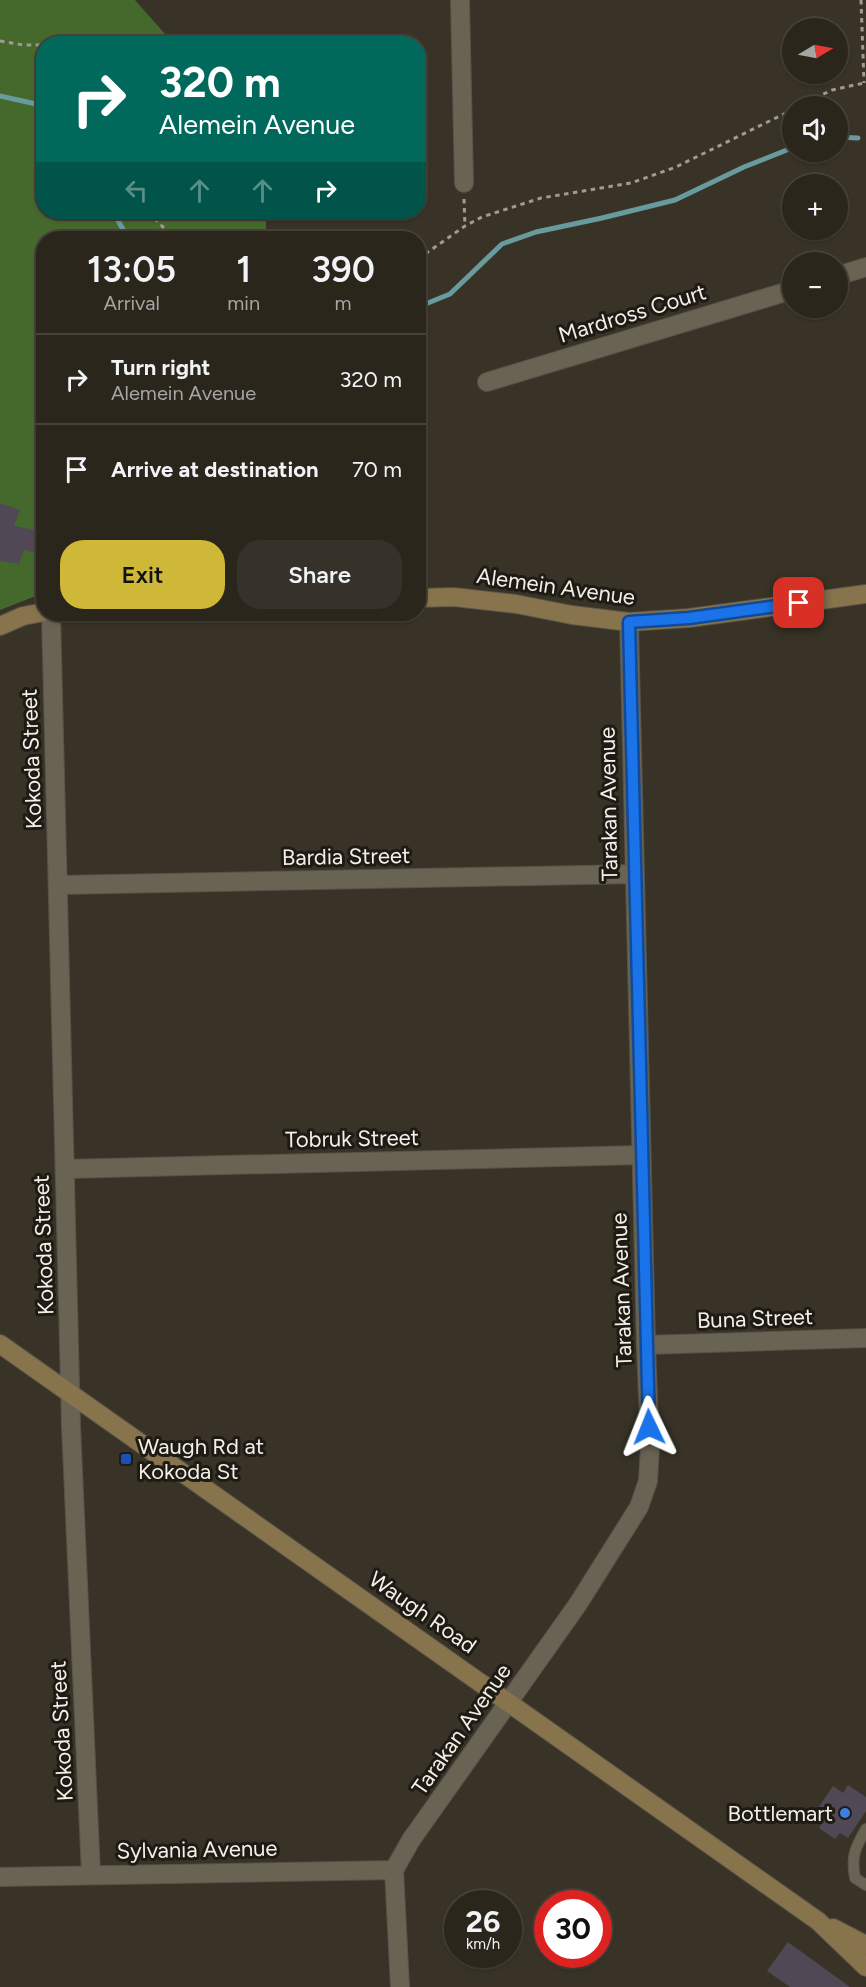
<!DOCTYPE html>
<html lang="en">
<head>
<meta charset="utf-8">
<style>
  :root { --surface:#2a261c; --page:#363229; --text:#f1f3f6; --muted:#a5a5a3; --line:#46433b; --accent:#cfb837 }
  body { margin:0; font-family:Figtree,sans-serif; background:var(--page); color:var(--text); height:100vh; display:flex; flex-direction:column; font-size:22px; white-space:nowrap }
  * { box-sizing:border-box; margin:0 }
  p { font-size:20px; color:var(--muted) }
  .icon { flex:none; width:33px; height:33px; fill:none; stroke:currentColor; stroke-width:2; stroke-linecap:round; stroke-linejoin:round }
  .map { position:relative; flex:1; overflow:hidden }
  .side { position:absolute; left:36px; top:231px; width:390px; height:390px; display:flex; flex-direction:column; background:var(--surface); border-radius:24px; box-shadow:0 2px 4px #0004,0 0 0 2px var(--line) }
  .side>* { flex:none }
  .banner { position:absolute; left:36px; top:36px; width:390px; height:183px; border-radius:24px; box-shadow:0 2px 4px #0004,0 0 0 2px var(--line); background:#00695c; color:#fff; overflow:hidden }
  .needle { width:39px; rotate:80deg }
  .fabs { position:absolute; left:782px; top:18px; display:grid; gap:12px }
  .fabs a { display:grid; place-items:center; width:66px; height:66px; border-radius:50%; background:var(--surface); box-shadow:0 2px 4px #0004,0 0 0 2px var(--line); font-size:30px }
  .speed { position:absolute; left:444px; top:1890px; display:flex; gap:12px; font-size:30px; font-weight:700; text-align:center }
  .speed>* { display:grid; place-content:center; width:78px; height:78px; border-radius:50%; background:var(--surface); box-shadow:0 2px 4px #0004,0 0 0 2px var(--line); line-height:1 }
  .speed small { font-size:15px; font-weight:400 }
  .speed .limit { border:9px solid #d22; background:#fff; color:#111 }
  .pin { position:absolute; display:grid; place-items:center; width:51px; height:51px; color:#fff; margin:-26px; border-radius:12px; box-shadow:0 3px 9px #0006 }
  .me { position:absolute; width:66px; margin:-33px; rotate:358deg; stroke-linejoin:round; filter:drop-shadow(0 0 4px #0008) }
  .turn { display:flex; align-items:center; gap:21px; height:126px; padding:0 24px; font-size:27px }
  .turn .icon { width:78px; height:78px; stroke-width:2.5 }
  .turn b { display:block; font-size:42px; line-height:51px }
  .lanes { display:flex; align-items:center; height:57px; padding:0 24px; background:#0003; justify-content:center; gap:30px; direction:ltr }
  .lanes .off { opacity:.35 }
  .eta { display:flex; justify-content:space-evenly; align-items:center; height:102px; text-align:center }
  .eta b { font-size:36px; font-weight:600; line-height:42px }
  .button { display:flex; gap:12px; margin-top:auto; padding:12px 24px }
  .button a { flex:1; height:69px; border-radius:24px; background:var(--accent); color:#111; font-size:24px; font-weight:600; line-height:69px; text-align:center }
  .button a+a { background:var(--page); color:var(--text) }
  ul { padding:0; list-style:none }
  li { display:flex; align-items:center; gap:18px; height:90px; padding:0 24px; border-top:2px solid var(--line) }
  li div { flex:1 }
  li b { display:block; font-size:22px }
  li em { font-style:normal }
  .map>svg:first-child { display:block }
  .green { fill:#45692d }
  .lines { fill:none; stroke-linecap:round; stroke-linejoin:round }
  .stream { stroke:#679b9e; stroke-width:5 }
  .building { fill:#514855 }
  .lane-casing { stroke:#575247; stroke-width:12 }
  .street-casing { stroke:#575247; stroke-width:20 }
  .secondary-casing { stroke:#575247; stroke-width:20 }
  .path { stroke:#9f9b91; stroke-width:3; stroke-dasharray:4.5 4.5; stroke-linecap:butt }
  .lane { stroke:#696354; stroke-width:10 }
  .street { stroke:#696354; stroke-width:18 }
  .secondary { stroke:#87734c; stroke-width:18 }
  .route-casing { stroke:#114b97; stroke-width:15 }
  .route { stroke:#1a73e8; stroke-width:10 }
  .transit-dot { fill:#1a4fb4; stroke:#1e1b15; stroke-width:2 }
  .shop-dot { fill:#3f7fe0; stroke:#1e1b15; stroke-width:2 }
  .labels { text-anchor:middle; stroke-width:6; stroke-linejoin:round; paint-order:stroke }
  .street-label { font-size:22px; fill:#f4f0e8; stroke:#1e1b15 }
  .poi-label { font-size:22px; fill:#f4f0e8; stroke:#1e1b15; text-anchor:start }
</style>
</head>
<body>
<div class="map">
<svg width="866" height="1987" viewBox="0 0 866 1987">
  <rect width="100%" height="100%" fill="#383326"/>
  <path class="green" d="M0,0H135L173,43L44,44V212H266V238H128L119,223L123,238H44L43,597H33L0,610Z"/>
  <g class="lines">
    <path class="stream" d="M0,96L36,104L44,108
      M837,137L858,138
      M113,212L128,238
      M418,307L450,294L502,244L536,232L602,218L675,200L744,167L792,148"/>
  </g>
  <path class="building" d="M0,503L20,510L14,526L39,531L33,552L24,550L19,564L0,561Z
    M848,1785L866,1797V1811L848,1838L840,1833L835,1839L819,1828L828,1815L818,1808L833,1786L843,1793Z
    M788,1942L850,1987H790L767,1971Z"/>
  <g class="lines">
    <defs>
      <path id="lane" d="M866,1829C855,1848 851,1856 855,1878L866,1885"/>
      <path id="street" d="M460,0L464,183
        M837,276L866,267
        M487,382L792,290
        M51,614L71,1426L91,1875
        M59,885L634,874
        M65,1169L641,1155
        M646,1345L866,1338
        M0,1877L394,1870
        M400,1987L394,1870L411,1840L578,1604L639,1507L648,1481L650,1447L646,1345L629,622"/>
      <path id="secondary" d="M418,598L454,597L516,604L572,615L629,622L689,618L866,594
        M0,626L23,616L44,612
        M0,1344L818,1921L866,1967
        M833,1928L866,1945"/>
    </defs>
    <use href="#lane" class="lane-casing"/>
    <use href="#street" class="street-casing"/>
    <use href="#secondary" class="secondary-casing"/>
    <path class="path" d="M861,0L864,83
      M0,41L23,45H44
      M799,106L832,90L864,83
      M464,199L465,226
      M148,212L174,238
      M418,259L465,226L482,217L541,198L631,183L676,167L792,110"/>
    <use href="#lane" class="lane"/>
    <use href="#street" class="street"/>
    <use href="#secondary" class="secondary"/>
  </g>
  <g class="lines">
    <defs>
      <path id="route" d="M649,1427L629,622L689,618L799,603"/>
    </defs>
    <use href="#route" class="route-casing"/>
    <use href="#route" class="route"/>
  </g>
  <rect class="transit-dot" x="120" y="1453" width="12" height="12" rx="3"/>
  <circle class="shop-dot" cx="845" cy="1813" r="6"/>
  <g class="labels">
    <g class="street-label">
      <text transform="translate(632 313) rotate(-17)" y="8">Mardross Court</text>
      <text transform="translate(556 586) rotate(8)" y="8">Alemein Avenue</text>
      <text transform="translate(31 759) rotate(-92)" y="8">Kokoda Street</text>
      <text transform="translate(608 804) rotate(-91)" y="8">Tarakan Avenue</text>
      <text transform="translate(346 856) rotate(-1)" y="8">Bardia Street</text>
      <text transform="translate(352 1138) rotate(-1)" y="8">Tobruk Street</text>
      <text transform="translate(43 1245) rotate(-92)" y="8">Kokoda Street</text>
      <text transform="translate(621 1290) rotate(-92)" y="8">Tarakan Avenue</text>
      <text transform="translate(755 1318) rotate(-2)" y="8">Buna Street</text>
      <text transform="translate(423 1612) rotate(35)" y="8">Waugh Road</text>
      <text transform="translate(461 1729) rotate(-55)" y="8">Tarakan Avenue</text>
      <text transform="translate(61 1731) rotate(-93)" y="8">Kokoda Street</text>
      <text transform="translate(197 1849) rotate(-1)" y="8">Sylvania Avenue</text>
    </g>
    <g class="poi-label">
      <text x="138" y="1454">Waugh Rd at<tspan x="138" dy="25">Kokoda St</tspan></text>
      <text x="833" y="1821" text-anchor="end">Bottlemart</text>
    </g>
  </g>
</svg>
<div class="fabs">
<a><svg class="needle" viewBox="-14 -14 28 28"><path d="M0-13l5 13h-10z" fill="#e53935"/><path d="M0 13l5-13h-10z" fill="#a5a5a3"/></svg></a>
<a><svg class="icon" aria-label="sound" viewBox="0 0 24 24"><path d="M4 9h4l5-4v14l-5-4H4zM17 9q2 3 0 6"/></svg></a>
<a>+</a>
<a>−</a>
</div>
<div class="speed"><div>26<small>km/h</small></div><div class="limit">30</div></div>
<div class="pin" style="left:799px;top:603px;background:#d93025"><svg class="icon" aria-label="arrive" viewBox="0 0 24 24"><path d="M6 21V4h12l-3 4 3 4H6"/></svg></div>
<svg class="me" style="left:649px;top:1427px" viewBox="-20 -20 40 40"><path d="M0-17L14 15 0 8-14 15z" fill="#1a73e8" stroke="#fff" stroke-width="4"/></svg>
<div class="banner">
<div class="turn"><svg class="icon" aria-label="right" viewBox="0 0 24 24"><path d="M7 20v-9h11M14 6l5 5-5 5"/></svg><div><b>320 m</b>Alemein Avenue</div></div>
<div class="lanes"><svg class="icon off" aria-label="left" viewBox="0 0 24 24"><path d="M17 20v-9H6M10 6l-5 5 5 5"/></svg><svg class="icon off" aria-label="ahead" viewBox="0 0 24 24"><path d="M12 20V5M6 11l6-6 6 6"/></svg><svg class="icon off" aria-label="ahead" viewBox="0 0 24 24"><path d="M12 20V5M6 11l6-6 6 6"/></svg><svg class="icon" aria-label="right" viewBox="0 0 24 24"><path d="M7 20v-9h11M14 6l5 5-5 5"/></svg></div>
</div>
<section class="side">
<div class="eta">
<div><b>13:05</b><p>Arrival</p></div>
<div><b>1</b><p>min</p></div>
<div><b>390</b><p>m</p></div>
</div>
<ul>
<li><svg class="icon" aria-label="right" viewBox="0 0 24 24"><path d="M7 20v-9h11M14 6l5 5-5 5"/></svg><div><b>Turn right</b><p>Alemein Avenue</p></div><em>320 m</em></li>
<li><svg class="icon" aria-label="arrive" viewBox="0 0 24 24"><path d="M6 21V4h12l-3 4 3 4H6"/></svg><div><b>Arrive at destination</b></div><em>70 m</em></li>
</ul>
<div class="button"><a>Exit</a><a>Share</a></div>
</section>
</div>
</body>
</html>
